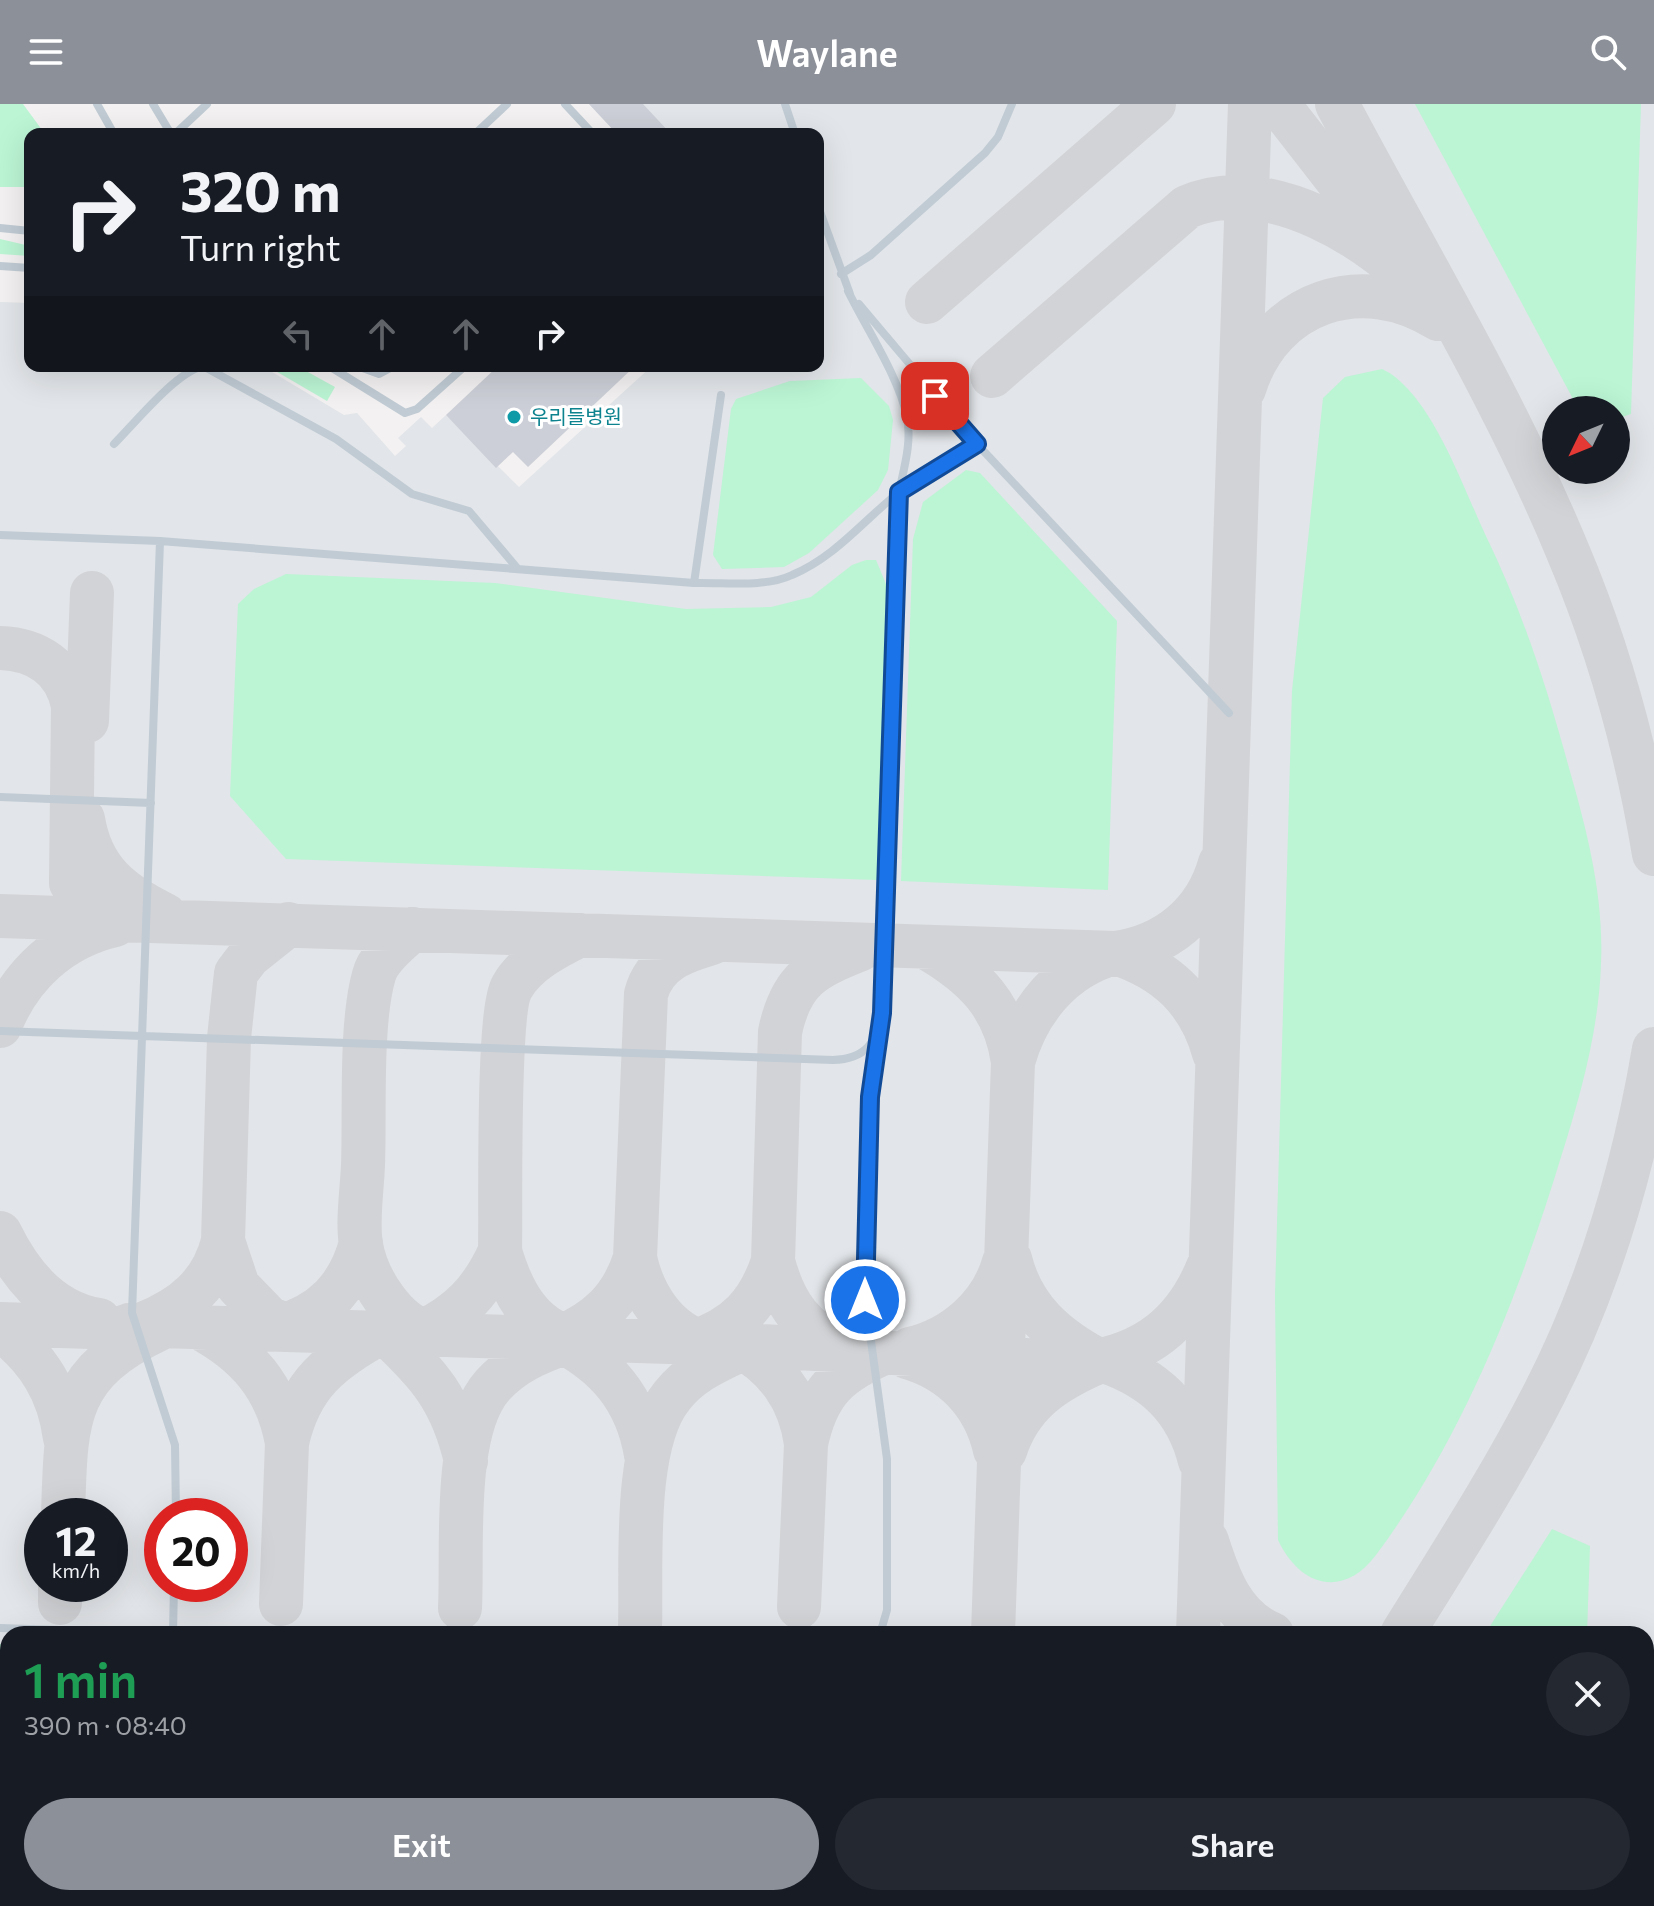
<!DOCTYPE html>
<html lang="en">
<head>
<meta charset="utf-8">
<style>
  :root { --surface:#171b24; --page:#242831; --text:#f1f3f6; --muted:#9ea1a6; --accent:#8c9099 }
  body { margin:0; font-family:Commissioner,"Noto Sans KR",sans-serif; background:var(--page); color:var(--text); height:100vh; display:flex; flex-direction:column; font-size:30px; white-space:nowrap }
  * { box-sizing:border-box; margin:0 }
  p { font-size:26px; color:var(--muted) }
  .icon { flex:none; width:44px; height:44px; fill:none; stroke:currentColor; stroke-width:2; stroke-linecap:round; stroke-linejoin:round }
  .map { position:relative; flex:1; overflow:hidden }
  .details { position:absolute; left:0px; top:1522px; width:1654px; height:280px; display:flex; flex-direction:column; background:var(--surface); border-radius:24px 24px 0 0; box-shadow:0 8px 32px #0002 }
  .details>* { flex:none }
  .hud { position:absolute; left:24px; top:24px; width:800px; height:244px; border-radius:16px; box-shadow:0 8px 32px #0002; background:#171b24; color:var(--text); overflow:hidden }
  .needle { width:52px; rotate:227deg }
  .controls { position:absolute; left:1542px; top:292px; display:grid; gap:16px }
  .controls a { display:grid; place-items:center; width:88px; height:88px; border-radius:50%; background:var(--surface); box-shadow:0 8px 32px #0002; font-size:40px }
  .speed { position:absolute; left:24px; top:1394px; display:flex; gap:16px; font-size:40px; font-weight:700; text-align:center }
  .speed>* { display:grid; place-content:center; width:104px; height:104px; border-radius:50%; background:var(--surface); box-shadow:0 8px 32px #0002; line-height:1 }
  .speed small { font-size:20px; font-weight:400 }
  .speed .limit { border:12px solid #d22; background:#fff; color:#111 }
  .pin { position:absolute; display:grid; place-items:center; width:68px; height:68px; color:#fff; margin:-34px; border-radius:16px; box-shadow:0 4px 12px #0006 }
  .me { position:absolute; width:88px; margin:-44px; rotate:0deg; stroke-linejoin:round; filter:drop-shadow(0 0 6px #0008) }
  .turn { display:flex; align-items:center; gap:28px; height:168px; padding:0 24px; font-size:36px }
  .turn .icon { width:104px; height:104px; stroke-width:2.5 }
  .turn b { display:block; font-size:56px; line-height:68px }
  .lanes { display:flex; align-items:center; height:76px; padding:0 24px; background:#0003; justify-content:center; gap:40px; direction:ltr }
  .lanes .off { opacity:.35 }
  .round { display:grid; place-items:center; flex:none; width:84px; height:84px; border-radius:42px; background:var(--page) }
  .summary { display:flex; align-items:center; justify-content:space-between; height:136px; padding:0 24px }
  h1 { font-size:48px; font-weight:600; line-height:60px; color:#1e9e55 }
  .primary-button { display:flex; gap:16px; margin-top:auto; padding:16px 24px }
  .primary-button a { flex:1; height:92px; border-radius:48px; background:var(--accent); color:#fff; font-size:32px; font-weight:600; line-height:92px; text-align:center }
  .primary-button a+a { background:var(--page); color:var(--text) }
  header { display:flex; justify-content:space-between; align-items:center; height:104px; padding:0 24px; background:var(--accent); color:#fff; font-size:36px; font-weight:600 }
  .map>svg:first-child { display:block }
  .airport { fill:#e2e5e9; fill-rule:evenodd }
  .green { fill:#bbf5d4 }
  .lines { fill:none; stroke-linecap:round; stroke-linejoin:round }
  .taxiway { stroke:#d2d3d6; stroke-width:44 }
  .runway { stroke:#d2d3d6; stroke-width:112 }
  .building { fill:#cccfd7 }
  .lane { stroke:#c0cbd4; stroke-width:8 }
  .street { stroke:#c0cbd4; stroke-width:16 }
  .route-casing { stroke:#114b97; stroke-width:20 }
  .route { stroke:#1a73e8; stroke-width:14 }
  .culture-dot { fill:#0f9aa8; stroke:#fff; stroke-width:3 }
  .labels { text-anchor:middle; stroke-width:6; stroke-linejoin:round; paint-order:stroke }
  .culture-label { font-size:20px; fill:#0d838f; stroke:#fff; text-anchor:start }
</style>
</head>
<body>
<header><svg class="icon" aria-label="menu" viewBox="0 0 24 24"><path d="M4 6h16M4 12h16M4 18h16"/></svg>Waylane<svg class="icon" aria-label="search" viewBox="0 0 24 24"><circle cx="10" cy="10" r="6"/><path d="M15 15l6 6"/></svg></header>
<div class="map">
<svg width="1654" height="1802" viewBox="0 0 1654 1802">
  <rect width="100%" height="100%" fill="#f3f1f1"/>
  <path class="airport" d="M589,0H1654V1802H478L479,1794H1646V1530H8V1657L0,1656V198L30,199V262H262L344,311L357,309L395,352L406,342L398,334L421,313L432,324L446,311L519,383L652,262H818V30H617ZM1556,306H1616V366H1556ZM42,1412H110V1480H42ZM162,1412H230V1480H162Z"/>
  <path class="green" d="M0,0H23L45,30H30V83H0Z
    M1415,0H1641L1631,310L1616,315V306H1579Z
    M0,135L30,142V152L0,150Z
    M267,262H297L335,283L327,297Z
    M1382,265C1430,287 1463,383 1485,430C1522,506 1547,583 1569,664C1587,727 1604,792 1601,859C1599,925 1581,990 1561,1053C1519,1191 1463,1334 1376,1451C1342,1496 1299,1481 1278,1436L1275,1191L1292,587L1323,294L1345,273Z
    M861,274L889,302L893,316L888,366L878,386L809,449L784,463L722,465L713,451L731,305L736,295L790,277Z
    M966,366L980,369L1117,517L1108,786L901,777L913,435L923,398Z
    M866,456H876L888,485L877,776L286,755L230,692L238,500L254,485L286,470L495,479L686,505L771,503L811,493L852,461Z
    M1552,1425L1590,1442L1587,1530H1485Z
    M0,1540H8V1613L0,1612Z
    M528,1794H603L602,1802H527Z
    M1319,1794H1578L1577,1802H1314Z"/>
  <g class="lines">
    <path class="taxiway" d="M1278,0L1390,144
      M1337,0C1415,148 1504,293 1568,448C1609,545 1637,647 1654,750
      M927,198L1154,0
      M992,272L1187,103C1270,68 1373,135 1428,193
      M1244,285C1271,197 1362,167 1438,215
      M0,544C37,545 66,564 73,602L71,779L87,800L122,814
      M87,617L92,489
      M83,715C91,766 120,789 165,811
      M0,812L1115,849C1166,842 1206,810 1220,759
      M289,820L249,852L236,869L229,934L223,1137L238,1182L268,1213L291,1225
      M413,825C400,838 379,852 374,871C360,920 365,1008 363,1061C362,1087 357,1117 361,1141C367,1175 395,1221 430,1229
      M927,844C975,872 1005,902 1013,958L993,1530
      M0,922C20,871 61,833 115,821
      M1013,958C1027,907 1062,863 1115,849C1166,865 1200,897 1214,949
      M0,1129C20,1170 51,1209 99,1216
      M1010,1155C1022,1205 1056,1234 1100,1257
      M0,1220L121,1224L129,1221L702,1239L1084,1259C1145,1251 1185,1220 1208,1163
      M143,1220C183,1204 212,1181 223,1137
      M198,1223C247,1249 277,1283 287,1339
      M278,1223C322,1211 349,1184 361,1139
      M0,1225C38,1254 59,1287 65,1334
      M384,1228C429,1270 452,1296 466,1357
      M420,1229C460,1210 482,1187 500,1147
      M555,1234C606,1259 637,1295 646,1351
      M559,1234C598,1217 622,1195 635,1154
      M571,1234C529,1223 511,1185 500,1147C501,1104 497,909 512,883C526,858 556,843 580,831
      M693,1238C736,1224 759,1200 773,1157
      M705,1239C666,1228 643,1191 635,1154L646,890C655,857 682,848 712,839
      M736,1240C776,1262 800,1294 806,1340
      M846,1245C803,1227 784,1200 773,1157L780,928C791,875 813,864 861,845
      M910,1245C954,1235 992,1202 1004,1158
      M907,1253C953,1266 985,1300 995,1346
      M1104,1257C1154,1274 1187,1304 1200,1357
      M1005,1347C1020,1299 1054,1277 1098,1258
      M63,1412C66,1317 63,1270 159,1225
      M1207,1437C1219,1475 1233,1514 1272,1530
      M60,1499V1480
      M281,1500L287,1339C300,1279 331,1257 382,1228
      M799,1503L806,1340C817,1287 839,1268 886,1248
      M460,1504C463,1445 452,1326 493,1281C514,1258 539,1248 567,1238
      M640,1526C642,1463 632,1341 672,1292C692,1266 720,1256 748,1242
      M1198,1530L1250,0
      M1402,1530C1451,1451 1502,1372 1544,1290C1599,1183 1634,1063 1654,945
      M1023,1794L1031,1802
      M1145,1802L1154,1794
      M1187,1802L1188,1794
      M1238,1802L1242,1794"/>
    <path class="runway" d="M1647,1802L1654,1615"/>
  </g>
  <path class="building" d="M589,0H643L671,30H617Z
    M498,262H635L528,363L513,348L496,364L446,311Z"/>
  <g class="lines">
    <path class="lane" d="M97,0L114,30
      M153,0L171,30
      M565,0L593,30
      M785,0L795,30
      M175,30L207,0
      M475,30L507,0
      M818,102L850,190
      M0,124L30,127
      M0,162L30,164
      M841,170L871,151L985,49L998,33L1012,0
      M859,200L977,340L1229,609
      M329,262L405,309L417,305L465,262
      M357,262L379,270L394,262
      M114,340C135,319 176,268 203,262L336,335L412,390L469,407L518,465
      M0,431L160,437L132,1209L175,1341L176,1412
      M160,437L694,479C724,478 765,484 792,471C835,453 863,417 898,389C922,370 951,356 977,340
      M694,479L721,291
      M0,693L151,699
      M0,927L833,956C865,955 877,939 882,909L899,388C904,364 912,338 907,313C899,273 866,224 848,187
      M875,937L864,1185L887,1355V1506L880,1530
      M0,1524L176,1530
      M173,1530L174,1480
      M0,1619H8
      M515,1802V1794"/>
    <path class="street" d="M0,1666L8,1667
      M470,1802V1794"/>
  </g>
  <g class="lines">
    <defs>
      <path id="route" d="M865,1196L870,993L882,909L899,388L977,340L935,292"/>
    </defs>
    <use href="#route" class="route-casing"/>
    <use href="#route" class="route"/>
  </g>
  <circle class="culture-dot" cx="514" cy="313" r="8"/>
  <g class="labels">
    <g class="culture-label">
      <text x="530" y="320">우리들병원</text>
    </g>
  </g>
</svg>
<div class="controls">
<a><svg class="needle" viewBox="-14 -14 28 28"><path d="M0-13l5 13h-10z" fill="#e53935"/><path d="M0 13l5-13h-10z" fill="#9ea1a6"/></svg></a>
</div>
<div class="speed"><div>12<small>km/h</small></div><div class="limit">20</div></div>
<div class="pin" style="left:935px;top:292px;background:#d93025"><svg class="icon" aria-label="arrive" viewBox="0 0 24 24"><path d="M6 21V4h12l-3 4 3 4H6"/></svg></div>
<svg class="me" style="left:865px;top:1196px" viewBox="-20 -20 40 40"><circle r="17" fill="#1a73e8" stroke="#fff" stroke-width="3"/><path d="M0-11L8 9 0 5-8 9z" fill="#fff"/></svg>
<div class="hud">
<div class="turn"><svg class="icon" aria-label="right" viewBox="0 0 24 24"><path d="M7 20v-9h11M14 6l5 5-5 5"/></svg><div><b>320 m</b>Turn right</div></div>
<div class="lanes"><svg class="icon off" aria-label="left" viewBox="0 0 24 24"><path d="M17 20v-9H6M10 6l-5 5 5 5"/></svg><svg class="icon off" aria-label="ahead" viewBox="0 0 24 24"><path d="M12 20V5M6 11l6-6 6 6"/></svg><svg class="icon off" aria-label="ahead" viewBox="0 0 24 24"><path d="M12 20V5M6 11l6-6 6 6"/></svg><svg class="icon" aria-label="right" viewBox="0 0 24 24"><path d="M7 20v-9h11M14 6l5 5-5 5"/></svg></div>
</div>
<section class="details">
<div class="summary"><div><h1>1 min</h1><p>390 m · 08:40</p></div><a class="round"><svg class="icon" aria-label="close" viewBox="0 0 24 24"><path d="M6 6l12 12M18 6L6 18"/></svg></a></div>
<div class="primary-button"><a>Exit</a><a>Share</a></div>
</section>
</div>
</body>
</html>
